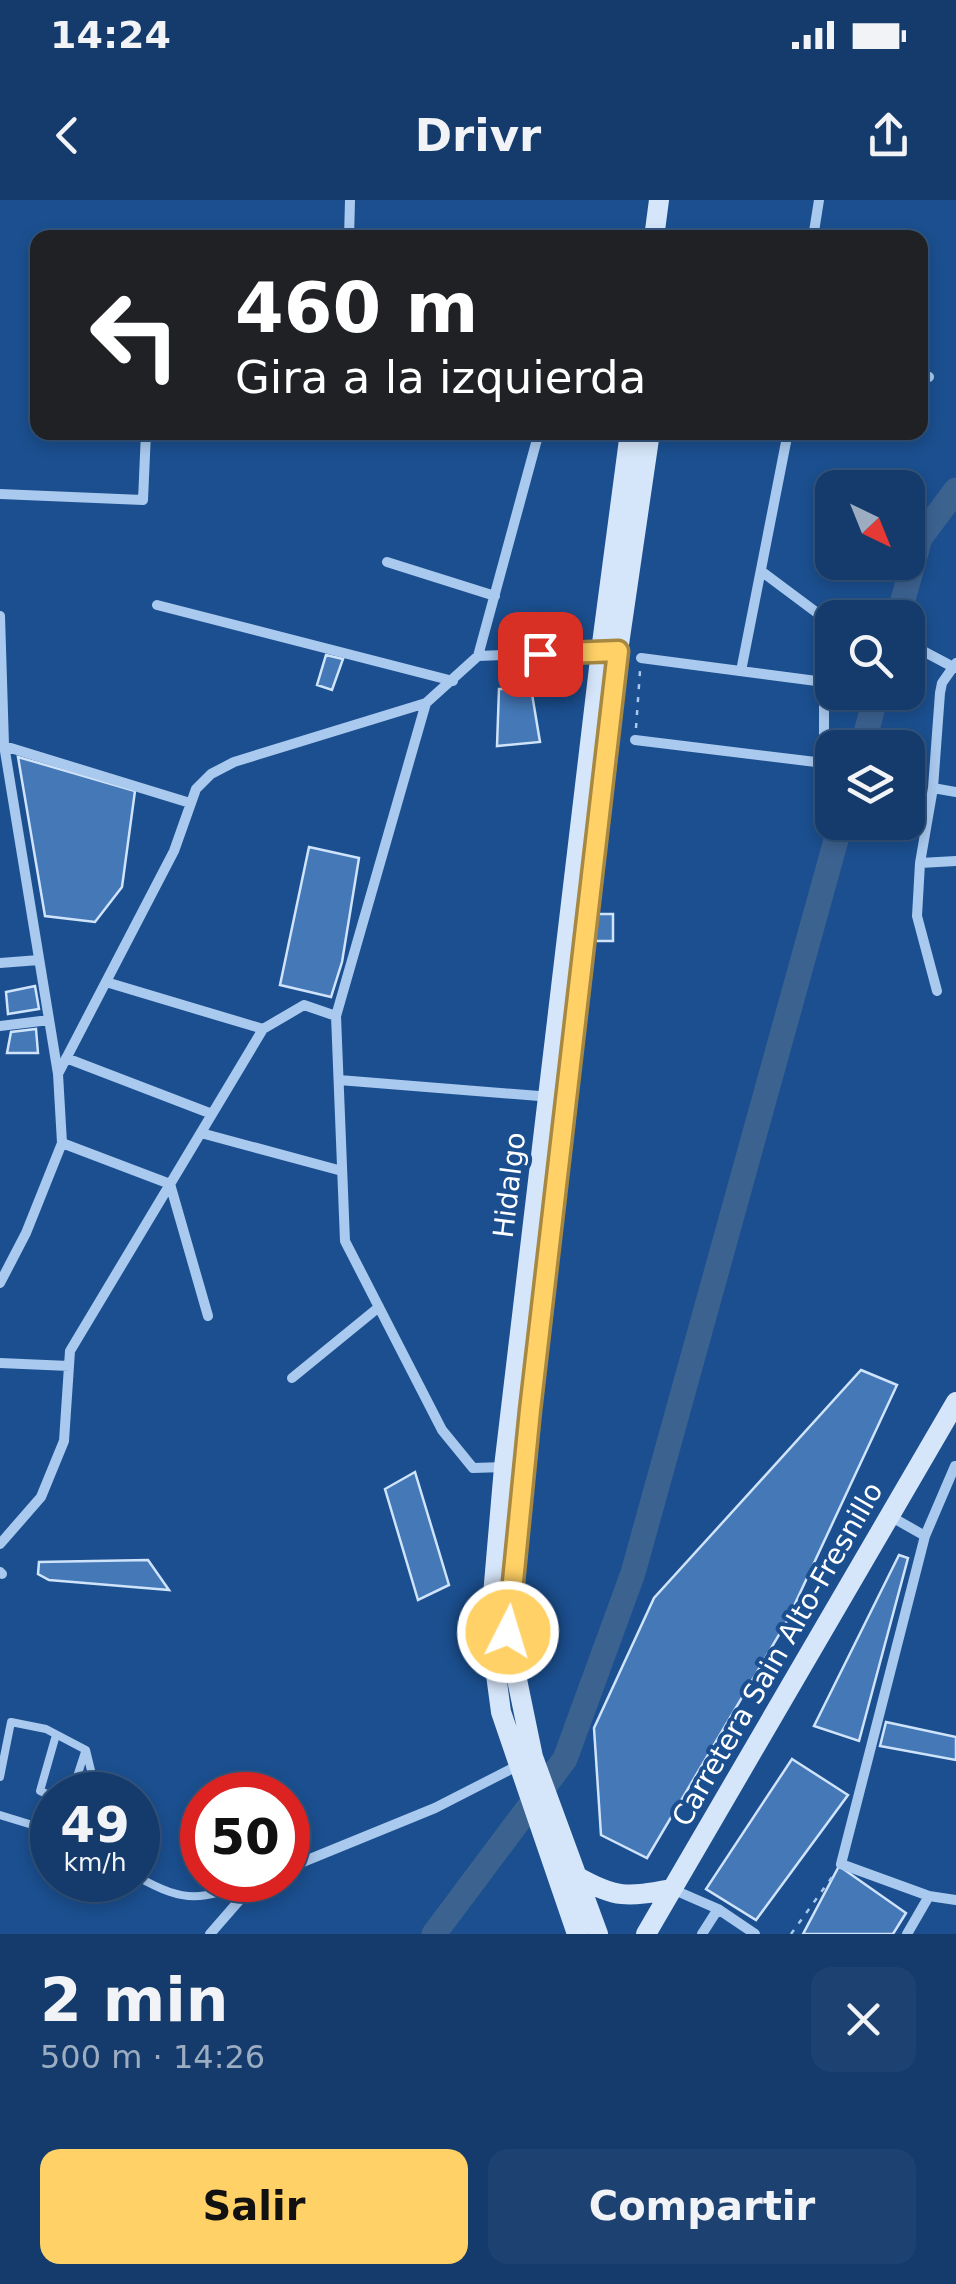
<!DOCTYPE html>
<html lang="es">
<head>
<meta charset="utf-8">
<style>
  :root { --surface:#143b6b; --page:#1d4271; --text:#f1f3f6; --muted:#9dadc1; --line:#33557e; --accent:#ffd166 }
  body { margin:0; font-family:"DejaVu Sans",sans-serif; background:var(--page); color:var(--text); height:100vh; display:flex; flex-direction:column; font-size:38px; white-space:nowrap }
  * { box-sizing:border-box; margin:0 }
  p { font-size:32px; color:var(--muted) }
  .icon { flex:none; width:55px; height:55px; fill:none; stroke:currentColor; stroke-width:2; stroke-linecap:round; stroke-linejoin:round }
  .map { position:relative; height:1734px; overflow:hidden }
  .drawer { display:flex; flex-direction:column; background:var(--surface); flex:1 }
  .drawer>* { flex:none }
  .top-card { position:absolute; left:30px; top:30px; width:898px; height:210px; border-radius:20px; box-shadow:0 5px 15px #0003,0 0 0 2px var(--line); background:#202124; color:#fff; overflow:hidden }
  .needle { width:65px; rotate:137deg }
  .controls { position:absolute; left:815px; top:270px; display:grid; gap:20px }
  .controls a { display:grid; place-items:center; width:110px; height:110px; border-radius:20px; background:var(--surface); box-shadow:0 5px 15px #0003,0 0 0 2px var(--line); font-size:50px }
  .speed { position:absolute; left:30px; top:1572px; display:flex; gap:20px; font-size:50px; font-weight:700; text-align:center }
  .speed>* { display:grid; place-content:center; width:130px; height:130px; border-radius:50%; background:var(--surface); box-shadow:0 5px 15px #0003,0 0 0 2px var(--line); line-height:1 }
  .speed small { font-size:25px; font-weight:400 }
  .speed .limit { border:15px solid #d22; background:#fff; color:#111 }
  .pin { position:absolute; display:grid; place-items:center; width:85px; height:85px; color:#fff; margin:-42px; border-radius:20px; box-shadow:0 5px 15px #0006 }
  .me { position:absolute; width:110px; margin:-55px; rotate:5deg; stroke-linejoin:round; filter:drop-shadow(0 0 8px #0008) }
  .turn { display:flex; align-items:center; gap:35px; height:210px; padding:0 40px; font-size:45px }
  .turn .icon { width:130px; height:130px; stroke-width:2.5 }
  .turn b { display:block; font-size:70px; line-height:85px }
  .round { display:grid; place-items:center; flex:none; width:105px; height:105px; border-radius:20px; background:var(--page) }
  .head { display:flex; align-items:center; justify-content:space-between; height:170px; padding:0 40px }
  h1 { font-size:60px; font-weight:600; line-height:75px }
  .cta { display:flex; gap:20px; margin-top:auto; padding:20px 40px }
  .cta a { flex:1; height:115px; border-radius:20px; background:var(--accent); color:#111; font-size:40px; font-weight:600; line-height:115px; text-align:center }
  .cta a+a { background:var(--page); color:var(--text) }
  .status { display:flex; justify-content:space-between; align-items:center; height:70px; padding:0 50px; background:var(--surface); direction:ltr }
  .status svg { height:28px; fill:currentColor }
  header { display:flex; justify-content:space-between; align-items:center; height:130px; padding:0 40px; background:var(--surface); font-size:45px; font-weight:600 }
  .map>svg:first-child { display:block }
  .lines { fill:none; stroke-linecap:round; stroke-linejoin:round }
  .river { stroke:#3c6290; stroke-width:25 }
  .building { fill:#4478b7; stroke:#cfe3fa; stroke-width:2.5 }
  .path { stroke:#a9c9ee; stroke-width:2.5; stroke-dasharray:5 8; stroke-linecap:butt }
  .service { stroke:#a9c9ee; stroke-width:8 }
  .minor { stroke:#a9c9ee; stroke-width:10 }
  .secondary { stroke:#d6e6fa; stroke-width:20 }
  .route-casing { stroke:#a68842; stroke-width:25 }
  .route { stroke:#ffd166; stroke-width:18 }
  .labels { text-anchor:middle; stroke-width:8; stroke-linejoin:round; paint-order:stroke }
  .street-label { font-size:28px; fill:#fff; stroke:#1b4f8f }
</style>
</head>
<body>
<div class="status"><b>14:24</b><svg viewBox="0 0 49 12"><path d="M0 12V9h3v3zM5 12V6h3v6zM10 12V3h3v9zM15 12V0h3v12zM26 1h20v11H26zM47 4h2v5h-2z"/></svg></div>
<header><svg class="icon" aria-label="back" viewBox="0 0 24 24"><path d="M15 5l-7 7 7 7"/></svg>Drivr<svg class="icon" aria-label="share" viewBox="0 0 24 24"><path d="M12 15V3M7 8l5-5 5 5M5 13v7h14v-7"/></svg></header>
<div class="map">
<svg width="956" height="1734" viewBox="0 0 956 1734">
  <rect width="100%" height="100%" fill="#1b4f8f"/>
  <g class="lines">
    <path class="river" d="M898,418L920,338L956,290
      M862,548L877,492
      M434,1734L565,1559L633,1373L841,622"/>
  </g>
  <path class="building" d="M326,455L343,459L332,490L317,485Z
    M531,488L540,542L497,546L499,489Z
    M18,557L135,591L122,687L95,722L45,716Z
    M908,568L916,572L911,613H908Z
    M309,647L359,658L342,762L331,797L280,785Z
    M596,714H613V741H594Z
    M35,786L39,809L8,814L6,792Z
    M36,829L38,853H7L11,832Z
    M861,1170L897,1185L786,1423L647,1658L601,1635L594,1528L654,1398Z
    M415,1272L449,1385L418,1400L385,1289Z
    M899,1355L908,1358L859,1541L814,1526Z
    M148,1360L169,1390L49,1380L38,1374L39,1362Z
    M886,1522L956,1537V1560L880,1546Z
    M792,1559L848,1595L756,1720L706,1689Z
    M839,1666L906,1713L893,1734H803Z"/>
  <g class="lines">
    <path class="path" d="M636,528L640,471
      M791,1734L835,1673"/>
    <path class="service" d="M0,1577L11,1522L46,1529L86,1550L97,1595
      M71,1595L85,1552
      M52,1596L40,1591L56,1535
      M0,1615L52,1631
      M138,1677C188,1705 202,1699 254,1681"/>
    <path class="minor" d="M349,38L350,0
      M813,38L819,0
      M920,175L929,177
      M0,294L143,300L146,232
      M387,362L495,396
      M761,371L832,424
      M157,405L453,481
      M0,416L4,545L58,874L62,943L26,1033L0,1083
      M908,451H923L955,468
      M478,456L602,451
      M641,458L824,482
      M741,471L788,232
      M426,503L336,816L345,1041L442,1230L473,1268L504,1267
      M635,540L824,563V482L832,469
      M1,545L190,603
      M933,588L956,592
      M920,663L956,661
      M0,763L39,760
      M106,782L263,829
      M937,791L917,716L920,663L933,588L940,493L942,483L956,463
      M0,826L49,820
      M66,858L212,914
      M58,874L174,651L196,589L211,574L234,562L426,503L478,456L539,232
      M339,880L552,897
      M201,933L342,971
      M62,943L170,984L208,1116
      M0,1163L69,1166
      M292,1178L379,1107
      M955,1266L925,1336L841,1664L929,1696L956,1700
      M890,1316L925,1336
      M0,1344L41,1297L64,1241L70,1151L263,829L304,805L336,816
      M0,1372L2,1374
      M288,1668L435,1608L519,1565
      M672,1689L718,1709L755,1734
      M210,1734L257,1680
      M702,1734L718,1709
      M907,1734L929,1696"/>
    <path class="secondary" d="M654,38L659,0
      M576,1676C616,1699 627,1697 672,1689
      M577,1734L501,1512L490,1430L504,1267L601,451L630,232
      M598,1734L533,1557L507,1431L533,1180L618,451L650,232
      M646,1734L956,1202"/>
  </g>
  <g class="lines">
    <defs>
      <path id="route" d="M508,1432L530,1210L618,451L540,454"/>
    </defs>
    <use href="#route" class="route-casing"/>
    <use href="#route" class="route"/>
  </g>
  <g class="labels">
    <g class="street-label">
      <text transform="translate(509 985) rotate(-83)" y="10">Hidalgo</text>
      <text transform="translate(777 1454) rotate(-60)" y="10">Carretera Sain Alto-Fresnillo</text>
    </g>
  </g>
</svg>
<div class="controls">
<a><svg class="needle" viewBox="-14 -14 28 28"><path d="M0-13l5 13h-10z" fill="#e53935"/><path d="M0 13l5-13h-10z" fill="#9dadc1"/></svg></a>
<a><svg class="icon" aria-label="search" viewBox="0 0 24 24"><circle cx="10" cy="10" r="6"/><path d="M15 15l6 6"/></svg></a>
<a><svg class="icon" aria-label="layers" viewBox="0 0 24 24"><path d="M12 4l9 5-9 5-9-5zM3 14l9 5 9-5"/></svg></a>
</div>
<div class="speed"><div>49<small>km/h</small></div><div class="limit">50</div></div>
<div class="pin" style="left:540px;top:454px;background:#d93025"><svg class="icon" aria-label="arrive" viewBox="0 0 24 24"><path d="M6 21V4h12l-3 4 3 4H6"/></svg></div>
<svg class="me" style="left:508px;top:1432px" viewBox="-20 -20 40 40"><circle r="17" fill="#ffd166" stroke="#fff" stroke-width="3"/><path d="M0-11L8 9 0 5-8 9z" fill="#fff"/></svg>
<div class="top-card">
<div class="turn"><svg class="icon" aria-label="left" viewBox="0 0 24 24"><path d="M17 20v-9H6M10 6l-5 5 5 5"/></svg><div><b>460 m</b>Gira a la izquierda</div></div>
</div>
</div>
<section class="drawer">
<div class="head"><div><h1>2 min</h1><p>500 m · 14:26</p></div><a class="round"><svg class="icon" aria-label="close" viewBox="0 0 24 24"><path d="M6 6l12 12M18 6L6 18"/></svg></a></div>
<div class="cta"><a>Salir</a><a>Compartir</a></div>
</section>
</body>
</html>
